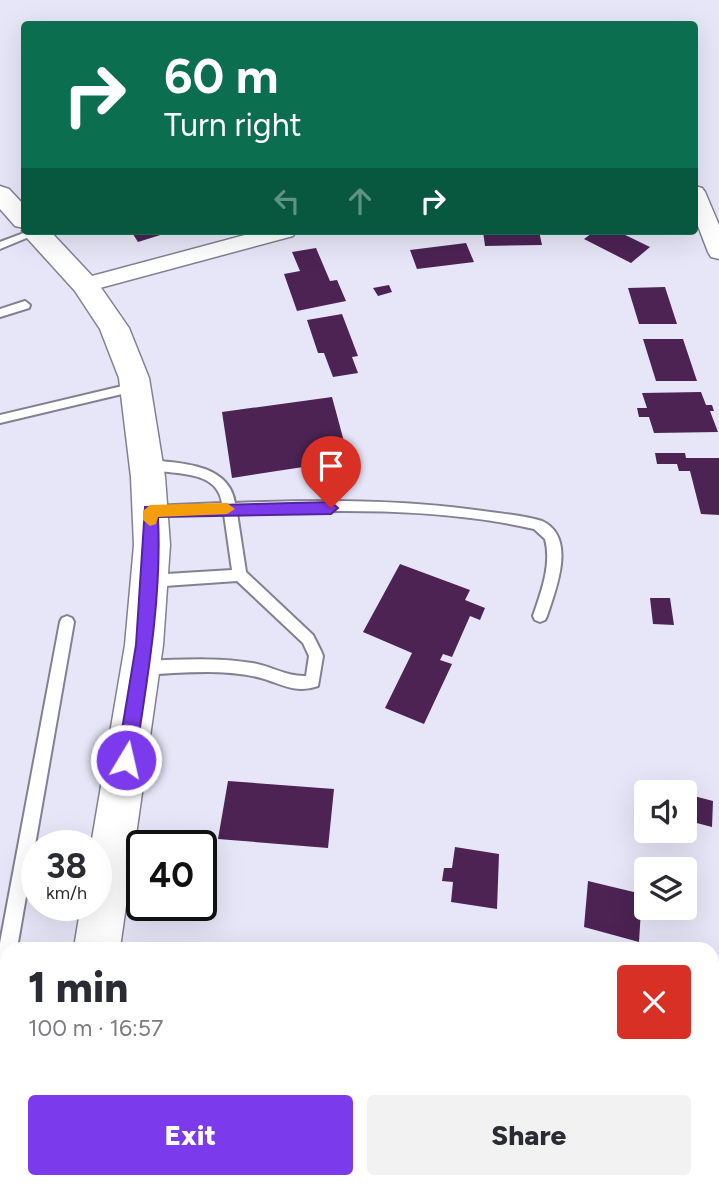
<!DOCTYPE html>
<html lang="en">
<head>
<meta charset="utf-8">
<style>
  :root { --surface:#fff; --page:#f2f2f3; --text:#2b2b33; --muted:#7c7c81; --accent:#7c3aed }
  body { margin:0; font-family:Figtree,sans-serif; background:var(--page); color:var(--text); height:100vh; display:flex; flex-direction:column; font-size:26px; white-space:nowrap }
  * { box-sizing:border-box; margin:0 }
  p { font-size:23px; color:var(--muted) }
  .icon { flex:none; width:38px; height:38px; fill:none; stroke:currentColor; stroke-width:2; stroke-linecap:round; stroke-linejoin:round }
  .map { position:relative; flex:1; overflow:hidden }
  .drawer { position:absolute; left:0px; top:942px; width:719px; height:247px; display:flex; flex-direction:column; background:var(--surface); border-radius:21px 21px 0 0; box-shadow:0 7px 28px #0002 }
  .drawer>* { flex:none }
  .top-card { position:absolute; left:21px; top:21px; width:677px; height:214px; border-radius:7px; box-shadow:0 7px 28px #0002; background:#0b6e4f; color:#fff; overflow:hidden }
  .tools { position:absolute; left:634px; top:780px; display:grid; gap:14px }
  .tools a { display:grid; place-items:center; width:63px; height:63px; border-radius:7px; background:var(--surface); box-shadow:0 7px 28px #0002; font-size:35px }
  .speed { position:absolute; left:21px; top:830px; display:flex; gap:14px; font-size:35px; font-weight:700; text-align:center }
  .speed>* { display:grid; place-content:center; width:91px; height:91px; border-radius:50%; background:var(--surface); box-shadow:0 7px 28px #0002; line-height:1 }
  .speed small { font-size:18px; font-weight:400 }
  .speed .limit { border:4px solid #111; border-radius:10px; background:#fff; color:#111 }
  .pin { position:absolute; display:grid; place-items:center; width:60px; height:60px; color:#fff; margin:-72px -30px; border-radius:50% 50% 50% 0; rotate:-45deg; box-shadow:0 0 7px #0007 }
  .pin .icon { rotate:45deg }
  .me { position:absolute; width:77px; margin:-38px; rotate:9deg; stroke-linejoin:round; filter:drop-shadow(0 0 5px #0008) }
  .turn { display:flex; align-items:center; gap:24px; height:147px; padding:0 28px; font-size:32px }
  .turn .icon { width:91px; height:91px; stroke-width:2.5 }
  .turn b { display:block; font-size:49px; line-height:60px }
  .lanes { display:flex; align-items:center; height:66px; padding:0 28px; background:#0003; justify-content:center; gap:35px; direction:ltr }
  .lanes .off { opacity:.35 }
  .round { display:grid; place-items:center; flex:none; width:74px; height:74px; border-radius:7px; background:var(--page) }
  .head { display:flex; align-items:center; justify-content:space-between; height:119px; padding:0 28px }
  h1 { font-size:42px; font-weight:800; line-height:52px }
  .button { display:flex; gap:14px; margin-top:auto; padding:14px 28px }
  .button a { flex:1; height:80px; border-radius:7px; background:var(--accent); color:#fff; font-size:28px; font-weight:800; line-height:80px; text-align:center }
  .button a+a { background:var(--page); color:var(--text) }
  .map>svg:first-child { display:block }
  .building { fill:#4c2353 }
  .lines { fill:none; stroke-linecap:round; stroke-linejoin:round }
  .service-casing { stroke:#828191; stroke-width:4 }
  .minor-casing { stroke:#828191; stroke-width:3 }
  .tertiary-casing { stroke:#828191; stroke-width:3 }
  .service { fill:#fff; fill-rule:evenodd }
  .minor { fill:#fff; fill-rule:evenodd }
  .tertiary { fill:#fff; fill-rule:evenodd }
  .route { fill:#7c3aed; stroke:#51269a; stroke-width:2 }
  .slow { fill:#f59e0b }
</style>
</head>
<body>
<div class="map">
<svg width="719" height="1187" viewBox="0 0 719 1187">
  <rect width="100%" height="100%" fill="#e7e6f8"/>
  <path class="building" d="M131,231H170V232L138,242Z
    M483,231H539L542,245L485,246Z
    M595,231H617L650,247L631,263L584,239Z
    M466,243L474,262L417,269L410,250Z
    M316,248L330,281L337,280L346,301L297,311L284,274L300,271L292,252Z
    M389,285L392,292L378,296L373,288Z
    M665,287L677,324H639L628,288Z
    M342,314L358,356L352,357L358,373L333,377L324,353H318L307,320Z
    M643,339H683L697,381H656Z
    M701,392L706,405H712L714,411H710L718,432L654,433L649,417H639L637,408H647L642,393Z
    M332,397L349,460L232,478L222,412Z
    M655,453H685L686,458H719V515L701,514L690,471H679L677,464H657Z
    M400,564L470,590L465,600L485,608L480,620L470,616L452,657L443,654L440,660L452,664L424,724L385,708L412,653L363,632Z
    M650,598H670L674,625L653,624Z
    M228,781L334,789L328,848L218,839Z
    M690,795L713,801L712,827L689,821Z
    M455,847L499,854L497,909L451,902L453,882L442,881L444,868H452Z
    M588,881L642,894L639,942L584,927Z
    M712,1092L719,1094V1176L712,1174Z
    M239,1181H304L303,1187H239Z"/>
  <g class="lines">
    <defs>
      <path id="service" d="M29,231L41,232L0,249V242Z
        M25,301L30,305L29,308L0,317V309Z
        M135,383L139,384V390L0,423V415Z
        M147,460C179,463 229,463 235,503C318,500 402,499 483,511C503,514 523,515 542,521C577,537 556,589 547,616L545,620L540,622L535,620L533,616C541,592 552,565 545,539L534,529C438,507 335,510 237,513L246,572L313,635L321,651L323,656L318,686C296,694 282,684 261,678C223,668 180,673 141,675L136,673L134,668L136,663L141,661C178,660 216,657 252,663C271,666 287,677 306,676L309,656L303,643L237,581L150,587L145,585L143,581L145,577L150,575L232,570L224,514L151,516L144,511L151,506L222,503C217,467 169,476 143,468L141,465Z
        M67,616L72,618L74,622L17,948H7V994L0,998V943L60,622L62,618Z
        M0,1062L7,1063V1083L0,1082Z
        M20,1181H60L62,1186L18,1187Z"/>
      <path id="minor" d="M695,186L702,188L705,192L719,225V259L711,257L708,252L695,218Z
        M260,231H296L293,236L85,292L77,290L74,285L77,280Z
        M456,1181H516L519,1187H459Z"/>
      <path id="tertiary" d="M0,186L9,189L24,205V231H50L95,279L129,328L149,378L165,477L170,545L163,645L120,948H74L81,905H96V845H91L125,645L134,545L131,477L119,378L100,329L75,291L26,237L22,231L24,228L15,226L0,209Z
        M34,1181H88L87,1187H33Z"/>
    </defs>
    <use href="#service" class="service-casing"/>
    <use href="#minor" class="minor-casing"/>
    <use href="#tertiary" class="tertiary-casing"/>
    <use href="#service" class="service"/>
    <use href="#minor" class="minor"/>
    <use href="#tertiary" class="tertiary"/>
  </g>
  <path class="route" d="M331,502L338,508L331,514L158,517C162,598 147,680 135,760L133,766L126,769L120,766L117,760L136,645L145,507Z"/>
  <path class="slow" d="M227,503L235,509L227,514L158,517L156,524L150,526L143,520V511L150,505Z"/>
</svg>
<div class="tools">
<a><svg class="icon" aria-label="sound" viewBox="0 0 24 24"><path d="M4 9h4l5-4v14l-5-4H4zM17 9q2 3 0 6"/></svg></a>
<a><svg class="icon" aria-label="layers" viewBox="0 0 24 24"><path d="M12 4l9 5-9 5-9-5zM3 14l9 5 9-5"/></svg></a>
</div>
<div class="speed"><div>38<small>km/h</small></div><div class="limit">40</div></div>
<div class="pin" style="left:331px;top:508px;background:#d93025"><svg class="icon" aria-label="arrive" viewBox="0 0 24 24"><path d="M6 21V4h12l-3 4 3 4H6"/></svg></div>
<svg class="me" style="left:126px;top:760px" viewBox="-20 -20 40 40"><circle r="17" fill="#7c3aed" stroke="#fff" stroke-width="3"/><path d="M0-11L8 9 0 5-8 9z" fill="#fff"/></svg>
<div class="top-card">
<div class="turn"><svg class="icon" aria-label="right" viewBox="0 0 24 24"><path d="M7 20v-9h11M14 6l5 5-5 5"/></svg><div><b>60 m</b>Turn right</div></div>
<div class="lanes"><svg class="icon off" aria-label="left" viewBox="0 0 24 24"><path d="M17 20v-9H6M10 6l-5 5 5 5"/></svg><svg class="icon off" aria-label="ahead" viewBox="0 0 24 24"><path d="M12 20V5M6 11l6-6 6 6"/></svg><svg class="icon" aria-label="right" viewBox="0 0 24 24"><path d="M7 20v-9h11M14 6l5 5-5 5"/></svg></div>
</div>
<section class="drawer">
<div class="head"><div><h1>1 min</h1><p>100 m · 16:57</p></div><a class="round" style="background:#d93025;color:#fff"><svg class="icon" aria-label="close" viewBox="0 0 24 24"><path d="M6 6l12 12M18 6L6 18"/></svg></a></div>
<div class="button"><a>Exit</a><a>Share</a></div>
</section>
</div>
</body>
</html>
